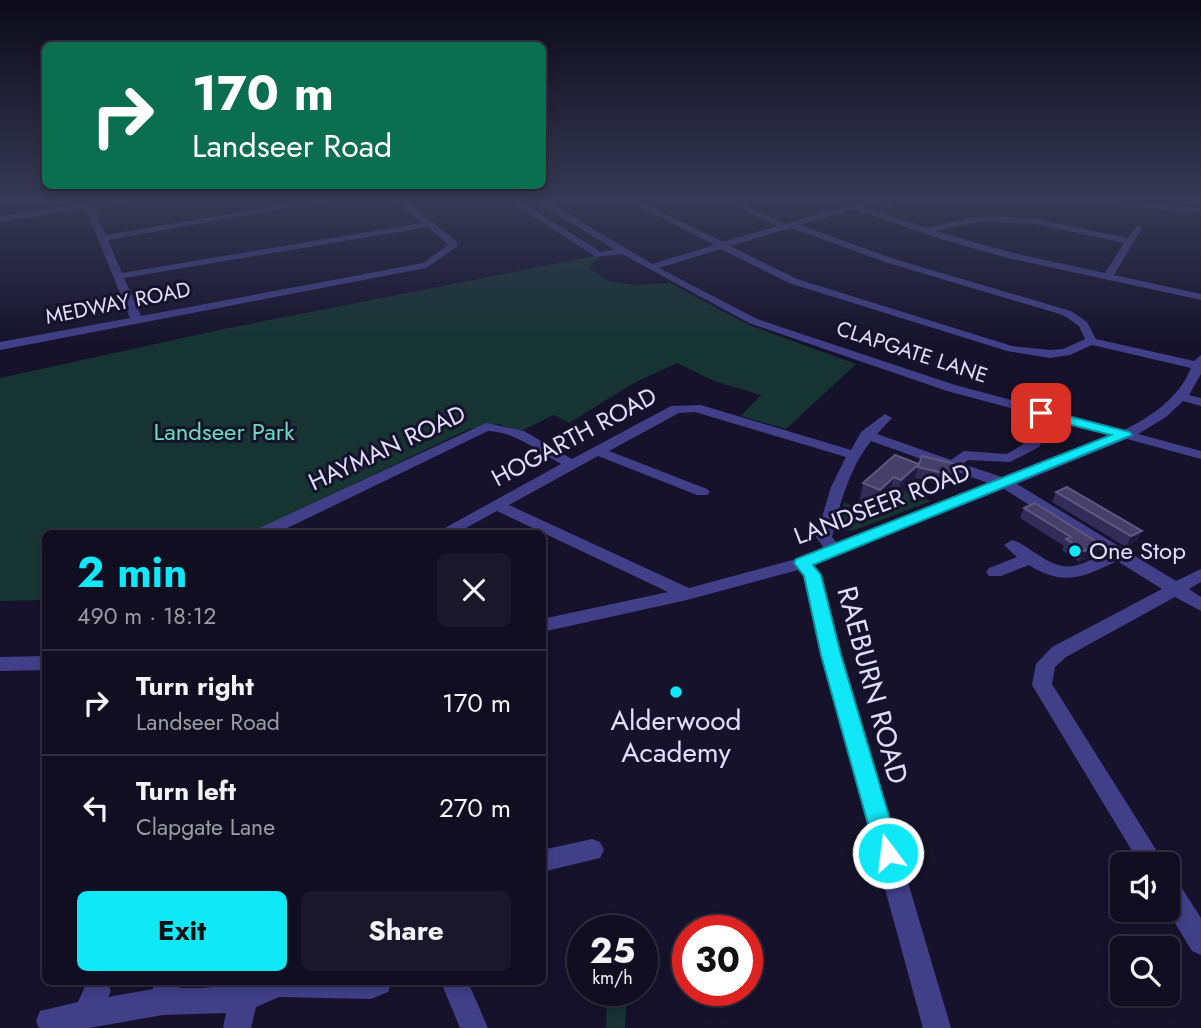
<!DOCTYPE html>
<html lang="en">
<head>
<meta charset="utf-8">
<style>
  :root { --surface:#100e20; --page:#191729; --text:#f1f3f6; --muted:#9c9ca5; --line:#302e3e; --accent:#10e7f7 }
  body { margin:0; font-family:Jost,sans-serif; background:var(--page); color:var(--text); height:100vh; display:flex; flex-direction:column; font-size:26px; white-space:nowrap }
  * { box-sizing:border-box; margin:0 }
  p { font-size:23px; color:var(--muted) }
  .icon { flex:none; width:38px; height:38px; fill:none; stroke:currentColor; stroke-width:2; stroke-linecap:round; stroke-linejoin:round }
  .map { position:relative; flex:1; overflow:hidden }
  .details { position:absolute; left:42px; top:530px; width:504px; height:455px; display:flex; flex-direction:column; background:var(--surface); border-radius:10px; box-shadow:0 4px 10px #0003,0 0 0 2px var(--line) }
  .details>* { flex:none }
  .banner { position:absolute; left:42px; top:42px; width:504px; height:147px; border-radius:10px; box-shadow:0 4px 10px #0003,0 0 0 2px var(--line); background:#0b6e4f; color:#fff; overflow:hidden }
  .tools { position:absolute; left:1110px; top:852px; display:grid; gap:14px }
  .tools a { display:grid; place-items:center; width:70px; height:70px; border-radius:10px; background:var(--surface); box-shadow:0 4px 10px #0003,0 0 0 2px var(--line); font-size:35px }
  .speed { position:absolute; left:567px; top:915px; display:flex; gap:14px; font-size:35px; font-weight:700; text-align:center }
  .speed>* { display:grid; place-content:center; width:91px; height:91px; border-radius:50%; background:var(--surface); box-shadow:0 4px 10px #0003,0 0 0 2px var(--line); line-height:1 }
  .speed small { font-size:18px; font-weight:400 }
  .speed .limit { border:10px solid #d22; background:#fff; color:#111 }
  .pin { position:absolute; display:grid; place-items:center; width:60px; height:60px; color:#fff; margin:-30px; border-radius:14px; box-shadow:0 4px 10px #0006 }
  .me { position:absolute; width:77px; margin:-38px; rotate:345deg; stroke-linejoin:round; filter:drop-shadow(0 0 5px #0008) }
  .turn { display:flex; align-items:center; gap:24px; height:147px; padding:0 35px; font-size:32px }
  .turn .icon { width:91px; height:91px; stroke-width:2.5 }
  .turn b { display:block; font-size:49px; line-height:60px }
  .round { display:grid; place-items:center; flex:none; width:74px; height:74px; border-radius:10px; background:var(--page) }
  .headline { display:flex; align-items:center; justify-content:space-between; height:119px; padding:0 35px }
  h1 { font-size:42px; font-weight:700; line-height:52px; color:var(--accent) }
  .primary-button { display:flex; gap:14px; margin-top:auto; padding:14px 35px }
  .primary-button a { flex:1; height:80px; border-radius:10px; background:var(--accent); color:#111; font-size:28px; font-weight:700; line-height:80px; text-align:center }
  .primary-button a+a { background:var(--page); color:var(--text) }
  ul { padding:0; list-style:none }
  li { display:flex; align-items:center; gap:21px; height:105px; padding:0 35px; border-top:2px solid var(--line) }
  li div { flex:1 }
  li b { display:block; font-size:26px }
  li em { font-style:normal }
  .map>svg:first-child { display:block }
  .green { fill:#153432 }
  .lines { fill:none; stroke-linecap:round; stroke-linejoin:round }
  .minor { fill:#403f88; fill-rule:evenodd }
  .wall { fill:#332c58 }
  .shaded-wall { fill:#201a3e }
  .building { fill:#463f69; stroke:#5e5881; stroke-width:2 }
  .route { fill:#10e7f7; stroke:#0a96a1; stroke-width:2 }
  .poi-dot { fill:#10e7f7; stroke:#16122b; stroke-width:2.5 }
  .labels { text-anchor:middle; stroke-width:6; stroke-linejoin:round; paint-order:stroke }
  .far-street-label { font-size:21px; fill:#e0ddfe; stroke:#16122b }
  .park-label { font-size:24px; fill:#6addbd; stroke:#16122b }
  .street-label { font-size:24px; fill:#e0ddfe; stroke:#16122b }
  .poi-label { font-size:24px; fill:#e0ddfe; stroke:#16122b; text-anchor:start }
  .near-street-label { font-size:28px; fill:#e0ddfe; stroke:#16122b }
  .near-poi-label { font-size:28px; fill:#e0ddfe; stroke:#16122b }
</style>
</head>
<body>
<div class="map">
<svg width="1201" height="1028" viewBox="0 0 1201 1028">
  <rect width="100%" height="100%" fill="#16122b"/>
  <path class="green" d="M595,256L600,259L593,262L589,268L608,281L637,285L670,283L749,325L856,364L786,429L741,416L761,395L714,381L677,363L634,383L569,423L554,415L519,432L499,424L469,429L249,534H46L45,600L0,601V378L219,330Z
    M906,491L931,501L852,531L842,530L838,527L844,502L870,514L889,498Z
    M607,991H632L627,1001L625,1028H606Z"/>
  <g class="lines">
    <path class="minor" d="M107,200H130L94,207L106,235L311,200H332L108,240L122,273L422,223L395,200H405L456,241L458,246L426,268L0,350V342L130,318L86,209L0,222V216ZM428,227L448,245L423,263L141,316L124,278Z
      M508,200H518L601,252L615,250L534,200H545L652,264L714,245L627,200H638L723,242L777,226L723,200H735L785,224L861,202L865,204L862,206L927,228L967,218L999,216L1036,219L1127,238L1138,225L1142,228L1114,275L1201,294V300L1008,258L944,240L853,209L800,225L894,259L1071,311L1087,322L1096,339L1194,361L1201,355V374L1189,395L1201,398V406L1183,401L1166,417L1138,434L1201,451V459L1127,439L1017,484L1176,581L1201,569V582L1189,589L1201,597V611L1175,597L1066,657L1055,667L1052,684L1165,864H1140L1032,685L1036,664L1052,647L1162,589L1117,561C1084,577 1063,587 1029,565L1001,576H989L986,572L989,568L1017,557L1004,545L1012,540C1021,542 1028,549 1037,554C1066,574 1076,567 1105,553L1004,489L813,565L821,575L841,655L951,1028H923L821,655L804,576L798,570L687,600L542,632V619L668,592L497,511L455,534H434L561,464C538,451 516,432 488,431L275,534H253L255,530L486,423L524,431L572,459L671,406L701,405L851,450L861,432L885,414L892,418L877,434L951,460L964,451L1007,454L1024,444L1020,439L1027,435L1041,444L1039,447L1010,462L968,460L963,464L1005,478L1112,435L947,391L749,323L622,254L596,257ZM980,222L1036,224L1124,243L1105,273L1013,253L936,231ZM791,228L888,263L1063,315L1079,326L1085,339L1063,349L1050,350L1012,346L797,279L730,246ZM721,249L789,283L1007,351L1050,358L1070,355L1092,345L1191,368C1179,398 1152,416 1124,430L955,385L757,319L659,268ZM695,412L846,457L831,487L816,537L824,548L796,559L689,588L509,505L598,456L697,495H707L710,492L707,489L609,451L679,413ZM871,441L991,484L837,543L832,537C840,503 849,469 871,441Z
      M869,200H883L894,205L890,207Z
      M1087,200H1120L1201,208V214Z
      M46,656V670L0,671V657Z
      M592,839L600,842L604,850L600,858L542,872V850Z
      M1167,875L1176,879L1201,918V955L1192,951L1167,910Z
      M87,982H107L111,991L108,997L153,989L155,982H181L180,988H203L250,982H392L388,992L371,999L279,997L256,1007L251,1028H223L226,1013L163,1015L89,1028H39L36,1021L40,1011L78,1002Z
      M441,982H468L488,1028H460Z"/>
  </g>
  <path class="wall" d="M919,464H955L948,486L915,478L913,485L896,501L889,498L875,511L859,504L863,483Z
    M1056,492L1142,531L1137,541L1126,547L1052,502Z
    M1035,503L1096,555L1079,562L1062,550L1064,546L1020,518L1024,508Z"/>
  <path class="shaded-wall" d="M919,464L913,485L896,501L901,480Z
    M894,477L889,498L875,511L880,490Z
    M1142,531L1137,541L1126,547L1131,536Z
    M1100,544L1096,555L1079,562L1084,551Z"/>
  <path class="building" d="M895,455L919,464L901,480L894,477L880,490L863,483Z
    M922,456L955,464L951,475L918,467Z
    M1067,487L1142,531L1131,536L1056,492Z
    M1035,503L1100,544L1084,551L1066,539L1071,537L1024,508Z"/>
  <linearGradient id="sky" x2="0" y2="1"><stop stop-color="#0c0a18"/><stop offset="0.58" stop-color="#363955"/><stop offset="1" stop-color="#363955" stop-opacity="0"/></linearGradient>
  <rect width="1201" height="344" fill="url(#sky)"/>
  <path class="route" d="M1041,409L1130,432L1132,435L813,565L821,575L841,655L900,853L897,861L888,864L880,861L876,853L821,655L804,576L794,563L796,559L1111,435L1036,416V410Z"/>
  <g class="poi-dot">
    <circle cx="1075" cy="551" r="7"/>
    <circle cx="676" cy="692" r="7"/>
  </g>
  <g class="labels">
    <g class="far-street-label">
      <text transform="translate(118 303) rotate(-11)" y="7">MEDWAY ROAD</text>
      <text transform="translate(912 352) rotate(18)" y="7">CLAPGATE LANE</text>
    </g>
    <g class="park-label">
      <text x="224" y="440">Landseer Park</text>
    </g>
    <g class="street-label">
      <text transform="translate(574 437) rotate(-28)" y="8">HOGARTH ROAD</text>
      <text transform="translate(387 448) rotate(-25)" y="8">HAYMAN ROAD</text>
      <text transform="translate(882 504) rotate(-21)" y="8">LANDSEER ROAD</text>
    </g>
    <g class="poi-label">
      <text x="1089" y="559">One Stop</text>
    </g>
    <g class="near-street-label">
      <text transform="translate(873 685) rotate(75)" y="10">RAEBURN ROAD</text>
    </g>
    <g class="near-poi-label">
      <text x="676" y="730">Alderwood<tspan x="676" dy="32">Academy</tspan></text>
    </g>
  </g>
</svg>
<div class="tools">
<a><svg class="icon" aria-label="sound" viewBox="0 0 24 24"><path d="M4 9h4l5-4v14l-5-4H4zM17 9q2 3 0 6"/></svg></a>
<a><svg class="icon" aria-label="search" viewBox="0 0 24 24"><circle cx="10" cy="10" r="6"/><path d="M15 15l6 6"/></svg></a>
</div>
<div class="speed"><div>25<small>km/h</small></div><div class="limit">30</div></div>
<div class="pin" style="left:1041px;top:413px;background:#d93025"><svg class="icon" aria-label="arrive" viewBox="0 0 24 24"><path d="M6 21V4h12l-3 4 3 4H6"/></svg></div>
<svg class="me" style="left:888px;top:853px" viewBox="-20 -20 40 40"><circle r="17" fill="#10e7f7" stroke="#fff" stroke-width="3"/><path d="M0-11L8 9 0 5-8 9z" fill="#fff"/></svg>
<div class="banner">
<div class="turn"><svg class="icon" aria-label="right" viewBox="0 0 24 24"><path d="M7 20v-9h11M14 6l5 5-5 5"/></svg><div><b>170 m</b>Landseer Road</div></div>
</div>
<section class="details">
<div class="headline"><div><h1>2 min</h1><p>490 m · 18:12</p></div><a class="round"><svg class="icon" aria-label="close" viewBox="0 0 24 24"><path d="M6 6l12 12M18 6L6 18"/></svg></a></div>
<ul>
<li><svg class="icon" aria-label="right" viewBox="0 0 24 24"><path d="M7 20v-9h11M14 6l5 5-5 5"/></svg><div><b>Turn right</b><p>Landseer Road</p></div><em>170 m</em></li>
<li><svg class="icon" aria-label="left" viewBox="0 0 24 24"><path d="M17 20v-9H6M10 6l-5 5 5 5"/></svg><div><b>Turn left</b><p>Clapgate Lane</p></div><em>270 m</em></li>
</ul>
<div class="primary-button"><a>Exit</a><a>Share</a></div>
</section>
</div>
</body>
</html>
